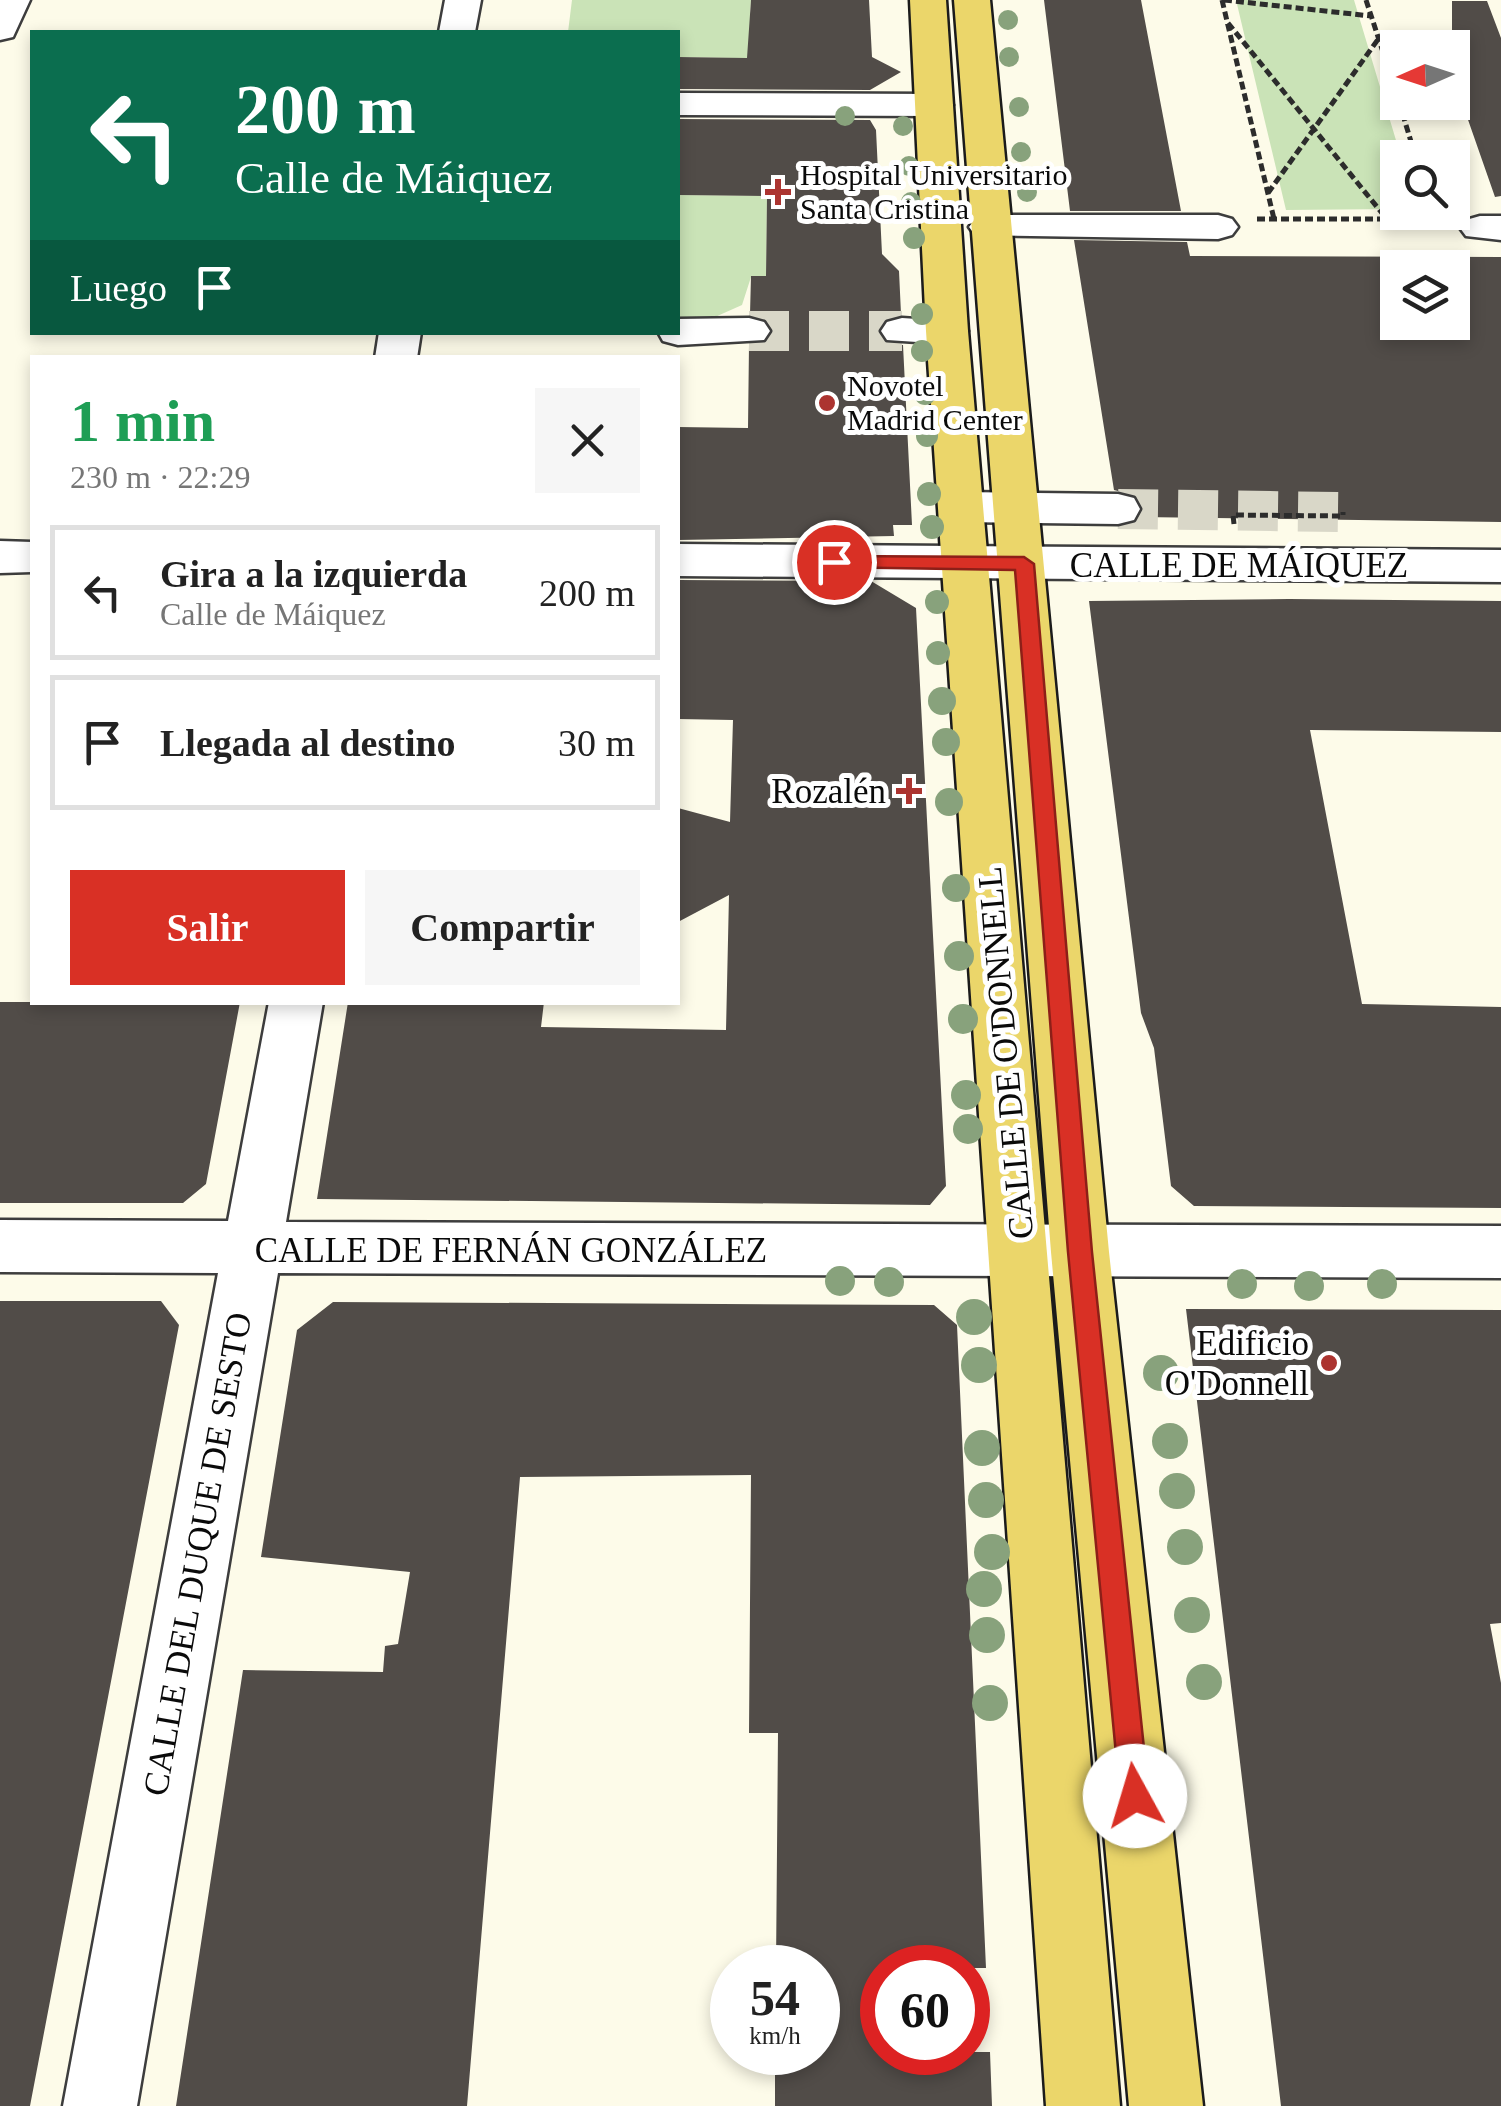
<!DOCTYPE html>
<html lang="es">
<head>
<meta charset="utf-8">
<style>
  :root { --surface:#fff; --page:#f6f6f6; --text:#222; --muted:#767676; --line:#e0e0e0; --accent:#d93025 }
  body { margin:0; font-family:Georgia,serif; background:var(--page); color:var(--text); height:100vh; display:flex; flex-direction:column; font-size:38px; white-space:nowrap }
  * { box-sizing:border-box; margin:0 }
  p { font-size:32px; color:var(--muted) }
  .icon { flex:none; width:55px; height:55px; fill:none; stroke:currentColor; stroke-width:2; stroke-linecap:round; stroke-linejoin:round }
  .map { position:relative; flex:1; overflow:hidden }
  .panel { position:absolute; left:30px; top:355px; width:650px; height:650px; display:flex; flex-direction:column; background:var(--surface); border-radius:0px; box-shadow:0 5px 15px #0003 }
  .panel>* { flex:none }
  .hud { position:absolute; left:30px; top:30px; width:650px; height:305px; border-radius:0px; box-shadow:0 5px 15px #0003; background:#0b6e4f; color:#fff; overflow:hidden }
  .needle { width:65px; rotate:267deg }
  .controls { position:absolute; left:1380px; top:30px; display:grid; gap:20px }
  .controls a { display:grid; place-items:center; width:90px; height:90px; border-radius:0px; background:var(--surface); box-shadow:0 5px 15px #0003; font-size:50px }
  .speed { position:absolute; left:710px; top:1945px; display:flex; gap:20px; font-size:50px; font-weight:700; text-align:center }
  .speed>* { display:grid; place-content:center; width:130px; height:130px; border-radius:50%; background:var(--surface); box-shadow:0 5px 15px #0003; line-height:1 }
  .speed small { font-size:25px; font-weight:400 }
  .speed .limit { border:15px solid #d22; background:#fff; color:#111 }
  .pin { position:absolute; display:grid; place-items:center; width:85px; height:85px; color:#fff; margin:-42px; border:5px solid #fff; border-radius:50%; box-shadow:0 2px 10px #0007 }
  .me { position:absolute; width:110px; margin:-55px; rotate:354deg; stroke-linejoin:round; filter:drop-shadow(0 0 8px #0008) }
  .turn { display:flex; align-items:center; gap:35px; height:210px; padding:0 40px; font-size:45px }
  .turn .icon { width:130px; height:130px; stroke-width:2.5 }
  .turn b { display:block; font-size:70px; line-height:85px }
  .then { display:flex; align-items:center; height:95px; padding:0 40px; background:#0003; gap:20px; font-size:38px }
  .round { display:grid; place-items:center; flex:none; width:105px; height:105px; border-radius:0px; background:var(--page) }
  .summary { display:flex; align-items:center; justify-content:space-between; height:170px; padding:0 40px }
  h1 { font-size:60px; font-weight:600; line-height:75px; color:#1e9e55 }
  .primary-button { display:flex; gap:20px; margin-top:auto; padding:20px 40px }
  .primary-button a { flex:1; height:115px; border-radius:0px; background:var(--accent); color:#fff; font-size:40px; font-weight:600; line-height:115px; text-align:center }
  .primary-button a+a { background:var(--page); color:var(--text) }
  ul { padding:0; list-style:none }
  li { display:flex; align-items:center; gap:30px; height:135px; margin:0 20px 15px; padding:0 20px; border:5px solid var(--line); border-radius:0px }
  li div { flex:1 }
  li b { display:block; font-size:38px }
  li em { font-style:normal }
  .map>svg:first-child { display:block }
  .green { fill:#cae3b7 }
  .building { fill:#514c48; fill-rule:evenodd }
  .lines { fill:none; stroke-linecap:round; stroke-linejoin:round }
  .minor-tunnel { stroke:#d9d7c8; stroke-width:40; stroke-dasharray:40 20; stroke-linecap:butt }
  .minor-casing { stroke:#3d3d3d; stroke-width:5 }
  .major-casing { stroke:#1b1b1b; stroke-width:5 }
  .path { stroke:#2c2c2c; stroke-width:5; stroke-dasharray:8 4; stroke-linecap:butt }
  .minor { fill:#fff; fill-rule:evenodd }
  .major { fill:#ebd66a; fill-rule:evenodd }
  .tree { fill:#88a27c }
  .route { fill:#d93025; stroke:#8d1f18; stroke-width:2.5 }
  .poi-dot { fill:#ac3430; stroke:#fff; stroke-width:4 }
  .labels { text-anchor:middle; stroke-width:10; stroke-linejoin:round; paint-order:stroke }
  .far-poi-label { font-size:30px; fill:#0a0a0a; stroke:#fff; text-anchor:start }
  .street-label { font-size:35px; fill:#0a0a0a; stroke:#fff }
  .poi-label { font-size:35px; fill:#0a0a0a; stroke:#fff; text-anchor:end }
</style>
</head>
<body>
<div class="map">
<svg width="1501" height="2106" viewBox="0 0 1501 2106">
  <rect width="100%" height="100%" fill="#fdfbe9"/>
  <path class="green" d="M572,0H751L750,12L796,59L678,57V32H568Z
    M1236,0H1354L1401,157L1398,158L1397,209L1286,210Z
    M678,195L767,196L766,276L751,277L742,305L706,321L678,320Z"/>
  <path class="building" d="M751,0H869L872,57L901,72L870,90L678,89V57L747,58Z
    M1044,0H1141L1181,211H1070Z
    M1452,1H1487L1501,38V196L1495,197L1459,94H1452Z
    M678,119L870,120L876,130L882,254L899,271L901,314L884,320L878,333L887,344L903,345L912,525H893L894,536L678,540V427L748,428L749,345L764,344L773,333L767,320L750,314L751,276H766L767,196L678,195Z
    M1074,240L1187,242L1190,256L1501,257V522L1140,517L1143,507L1137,496L1114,490ZM1398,268H1452V322H1398Z
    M678,580L871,581L916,608L946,1186L930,1205L317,1199L348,1002H544L541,1027L726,1030L729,895L678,922V808L730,822L733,720L678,719Z
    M1289,599L1501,601V732L1310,730L1362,1004L1501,1007V1208L1194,1206L1171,1186L1154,1048L1141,1013L1089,601Z
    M0,1002H240L206,1184L183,1203H0Z
    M0,1301H161L179,1325L30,2106H0Z
    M333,1302L934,1305L957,1325L986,1968H882V2052H990L992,2106H775V2052H818V1968H776L778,1733H749L751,1475L520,1477L467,2106H176L243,1670L383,1672L385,1646L398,1644L410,1572L261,1557L297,1330Z
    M1186,1309L1501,1310V1623L1490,1624L1501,1683V2106H1281Z"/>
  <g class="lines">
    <path class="minor-tunnel" d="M749,331H902
      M1118,509L1343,512"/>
    <defs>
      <path id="minor" d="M0,0H30L13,37L0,40Z
        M445,0H481L475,32H439Z
        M678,93L934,94L947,97L953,105L947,113L934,116L678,115Z
        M989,215H1218L1232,219L1238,227L1232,235L1218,239L975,235L969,227L975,219Z
        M1480,216H1501V240L1466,236L1460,228L1466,220Z
        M749,318L764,322L770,331L764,340L678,345L663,341L658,332H678V319Z
        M902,318L962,322L968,331L962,340L947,344L887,340L881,331L887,322Z
        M379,332H421L417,358H375Z
        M961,492L1118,494L1134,498L1140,509L1134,520L1118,524L961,522L945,518L939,507L945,496Z
        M0,541L32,542V572L0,573Z
        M678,544L1501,550V582L678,576Z
        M269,1002H323L286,1222L1501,1226V1278L278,1273L137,2106H63L218,1273L0,1272V1220L228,1221Z"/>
      <path id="major" d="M910,0H946L968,331L1120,2106H1046L926,331Z
        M954,0H990L1109,1252L1203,2106H1129L1051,1252Z"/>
    </defs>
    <use href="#minor" class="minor-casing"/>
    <use href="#major" class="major-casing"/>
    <path class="path" d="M1222,0L1274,219
      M1224,0L1371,16
      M1366,0L1398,98
      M1228,23L1386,218
      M1399,102L1416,158
      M1268,193L1379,38
      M1257,219H1440
      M1234,524L1233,515L1343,516V512"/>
    <use href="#minor" class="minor"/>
    <use href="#major" class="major"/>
  </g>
  <g class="tree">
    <circle cx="1008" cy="20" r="10"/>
    <circle cx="1009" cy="57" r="10"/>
    <circle cx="1019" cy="107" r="10"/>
    <circle cx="845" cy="116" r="10"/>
    <circle cx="903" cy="126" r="10"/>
    <circle cx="1021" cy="152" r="10"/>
    <circle cx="909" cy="166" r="10"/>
    <circle cx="1027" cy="192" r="10"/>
    <circle cx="911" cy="202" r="10"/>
    <circle cx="914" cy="238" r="11"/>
    <circle cx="922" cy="314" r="11"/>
    <circle cx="922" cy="351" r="11"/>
    <circle cx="925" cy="394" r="11"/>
    <circle cx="927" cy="436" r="11"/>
    <circle cx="929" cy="494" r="12"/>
    <circle cx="932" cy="527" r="12"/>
    <circle cx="937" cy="602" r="12"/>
    <circle cx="938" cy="653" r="12"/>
    <circle cx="942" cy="701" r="14"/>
    <circle cx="946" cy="742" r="14"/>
    <circle cx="949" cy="802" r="14"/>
    <circle cx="956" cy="888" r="14"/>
    <circle cx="959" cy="956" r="15"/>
    <circle cx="963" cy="1019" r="15"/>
    <circle cx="966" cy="1095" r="15"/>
    <circle cx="968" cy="1129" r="15"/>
    <circle cx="840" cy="1281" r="15"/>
    <circle cx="889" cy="1282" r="15"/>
    <circle cx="1242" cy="1284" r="15"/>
    <circle cx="1382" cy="1284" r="15"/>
    <circle cx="1309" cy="1286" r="15"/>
    <circle cx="974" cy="1317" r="18"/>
    <circle cx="979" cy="1365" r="18"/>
    <circle cx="1161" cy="1373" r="18"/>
    <circle cx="1170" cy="1441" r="18"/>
    <circle cx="982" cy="1448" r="18"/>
    <circle cx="1177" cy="1491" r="18"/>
    <circle cx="986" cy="1500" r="18"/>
    <circle cx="1185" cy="1547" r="18"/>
    <circle cx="992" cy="1552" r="18"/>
    <circle cx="984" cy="1589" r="18"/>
    <circle cx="1192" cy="1615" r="18"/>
    <circle cx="987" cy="1635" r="18"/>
    <circle cx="1204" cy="1682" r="18"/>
    <circle cx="990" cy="1703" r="18"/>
  </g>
  <path class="route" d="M834,556L1024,557L1034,564L1092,1252L1149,1796L1145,1807L1135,1811L1125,1807L1120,1796L1068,1252L1015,570L827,567V557Z"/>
  <g class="poi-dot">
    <path d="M773 177h10v10h10v10h-10v10h-10v-10h-10v-10h10z"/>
    <circle cx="827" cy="403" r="10"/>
    <path d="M904 776h10v10h10v10h-10v10h-10v-10h-10v-10h10z"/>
    <circle cx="1329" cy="1363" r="10"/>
  </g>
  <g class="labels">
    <g class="far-poi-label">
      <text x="800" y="185">Hospital Universitario<tspan x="800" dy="34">Santa Cristina</tspan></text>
      <text x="847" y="396">Novotel<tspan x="847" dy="34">Madrid Center</tspan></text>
    </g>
    <g class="street-label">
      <text x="1239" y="577">CALLE DE MÁIQUEZ</text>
      <text transform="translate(1005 1053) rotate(-95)" y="12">CALLE DE O'DONNELL</text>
      <text x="511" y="1262">CALLE DE FERNÁN GONZÁLEZ</text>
      <text transform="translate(197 1554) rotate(-80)" y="12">CALLE DEL DUQUE DE SESTO</text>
    </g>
    <g class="poi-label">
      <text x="886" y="803">Rozalén</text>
      <text x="1309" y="1355">Edificio<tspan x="1309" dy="40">O'Donnell</tspan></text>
    </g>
  </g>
</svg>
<div class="controls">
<a><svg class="needle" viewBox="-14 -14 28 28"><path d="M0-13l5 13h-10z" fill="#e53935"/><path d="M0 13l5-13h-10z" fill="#767676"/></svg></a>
<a><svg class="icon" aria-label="search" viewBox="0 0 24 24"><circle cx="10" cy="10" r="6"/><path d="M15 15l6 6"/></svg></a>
<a><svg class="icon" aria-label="layers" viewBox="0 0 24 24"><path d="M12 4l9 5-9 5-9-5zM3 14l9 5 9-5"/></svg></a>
</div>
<div class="speed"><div>54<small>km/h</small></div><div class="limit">60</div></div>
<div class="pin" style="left:834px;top:562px;background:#d93025"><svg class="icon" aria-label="arrive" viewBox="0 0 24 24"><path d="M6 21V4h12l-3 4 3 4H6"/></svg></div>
<svg class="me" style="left:1135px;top:1796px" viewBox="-20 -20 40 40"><circle r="19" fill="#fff"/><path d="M0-13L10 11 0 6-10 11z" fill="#d93025"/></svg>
<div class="hud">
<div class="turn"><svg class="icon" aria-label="left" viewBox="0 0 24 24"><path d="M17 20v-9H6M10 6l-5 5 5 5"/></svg><div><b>200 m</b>Calle de Máiquez</div></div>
<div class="then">Luego<svg class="icon" aria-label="arrive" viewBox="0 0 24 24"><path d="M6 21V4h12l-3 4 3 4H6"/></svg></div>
</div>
<section class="panel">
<div class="summary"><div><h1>1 min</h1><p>230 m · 22:29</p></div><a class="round"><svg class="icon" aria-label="close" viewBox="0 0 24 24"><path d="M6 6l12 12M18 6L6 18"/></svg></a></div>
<ul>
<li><svg class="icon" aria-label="left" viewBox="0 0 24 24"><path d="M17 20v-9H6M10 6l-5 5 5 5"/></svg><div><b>Gira a la izquierda</b><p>Calle de Máiquez</p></div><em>200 m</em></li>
<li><svg class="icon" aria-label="arrive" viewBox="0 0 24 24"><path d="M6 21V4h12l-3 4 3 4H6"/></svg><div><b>Llegada al destino</b></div><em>30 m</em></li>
</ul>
<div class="primary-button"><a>Salir</a><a>Compartir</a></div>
</section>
</div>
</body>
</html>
